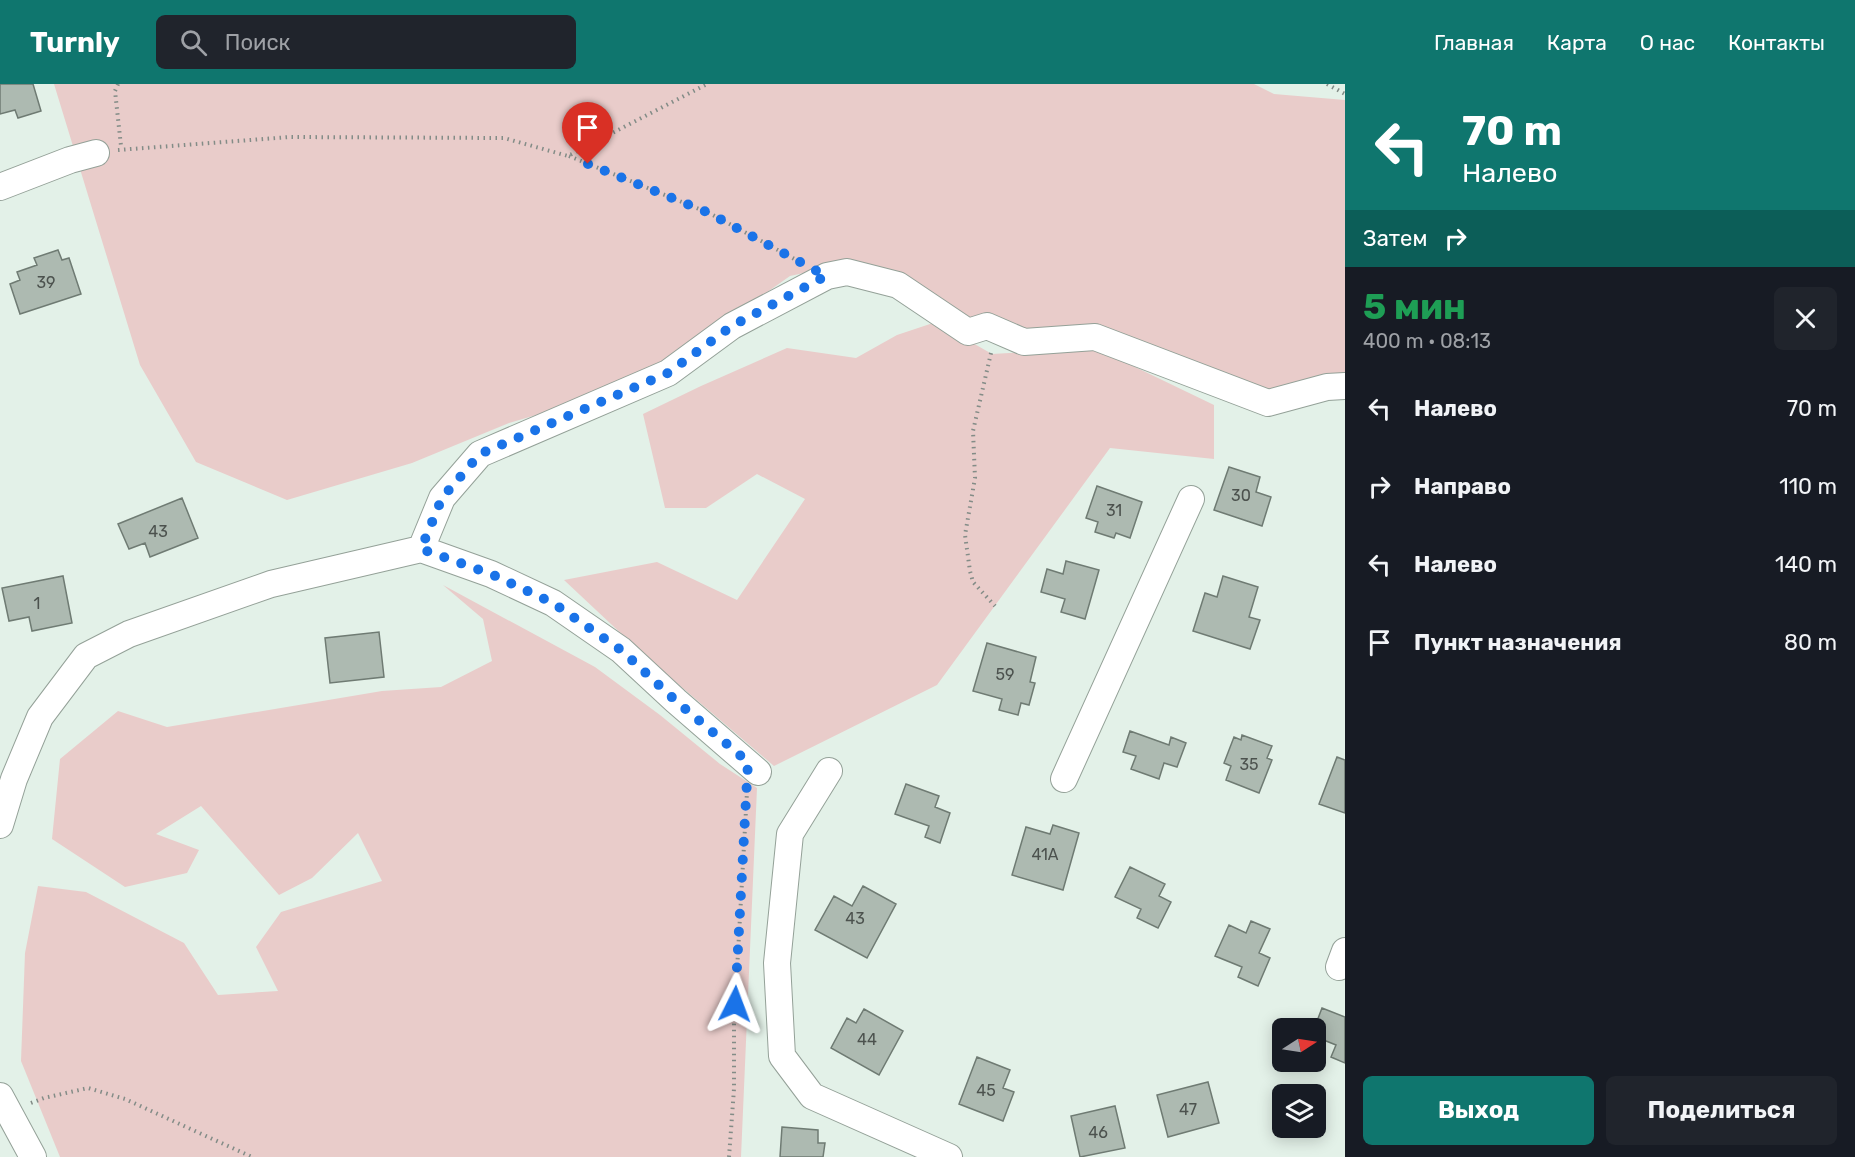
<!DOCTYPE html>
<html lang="ru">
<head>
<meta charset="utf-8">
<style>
  :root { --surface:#171b24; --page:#20242c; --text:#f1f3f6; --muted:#9ea1a6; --accent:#0f766e }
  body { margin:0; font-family:Rubik,sans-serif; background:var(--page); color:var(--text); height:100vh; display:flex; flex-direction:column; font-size:22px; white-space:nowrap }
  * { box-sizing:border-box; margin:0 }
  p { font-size:20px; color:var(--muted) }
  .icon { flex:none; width:33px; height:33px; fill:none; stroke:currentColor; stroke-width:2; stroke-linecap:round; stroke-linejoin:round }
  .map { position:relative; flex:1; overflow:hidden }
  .details { display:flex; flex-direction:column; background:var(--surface); width:510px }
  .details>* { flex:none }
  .top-card { background:#0f766e; color:#fff; overflow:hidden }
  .needle { width:39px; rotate:78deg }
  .tools { position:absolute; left:1272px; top:934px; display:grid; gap:12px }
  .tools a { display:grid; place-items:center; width:54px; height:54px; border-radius:9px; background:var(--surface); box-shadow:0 3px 15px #0003; font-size:30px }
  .pin { position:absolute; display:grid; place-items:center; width:51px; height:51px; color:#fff; margin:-62px -26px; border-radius:50% 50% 50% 0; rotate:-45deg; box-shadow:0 0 6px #0007 }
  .pin .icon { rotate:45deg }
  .me { position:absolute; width:66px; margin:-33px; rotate:3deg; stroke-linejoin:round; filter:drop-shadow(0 0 4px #0008) }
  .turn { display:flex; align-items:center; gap:21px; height:126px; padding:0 18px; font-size:27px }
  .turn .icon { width:78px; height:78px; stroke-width:2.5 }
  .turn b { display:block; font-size:42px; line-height:51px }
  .then { display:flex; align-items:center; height:57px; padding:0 18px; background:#0003; gap:12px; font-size:22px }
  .round { display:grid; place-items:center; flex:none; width:63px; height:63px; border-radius:9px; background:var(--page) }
  .headline { display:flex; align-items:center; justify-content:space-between; height:102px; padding:0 18px }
  h1 { font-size:36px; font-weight:700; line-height:45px; color:#1e9e55 }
  .cta { display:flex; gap:12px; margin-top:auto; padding:12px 18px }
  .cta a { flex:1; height:69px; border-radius:9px; background:var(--accent); color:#fff; font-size:24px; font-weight:700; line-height:69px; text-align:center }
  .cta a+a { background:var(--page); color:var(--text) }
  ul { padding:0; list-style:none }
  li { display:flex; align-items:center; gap:18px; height:78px; padding:0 18px }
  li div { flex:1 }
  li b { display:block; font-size:22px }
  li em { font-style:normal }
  header { display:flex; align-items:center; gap:36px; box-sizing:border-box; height:84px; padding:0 30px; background:var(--accent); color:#fff }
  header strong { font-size:28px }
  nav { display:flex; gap:33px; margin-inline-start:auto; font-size:21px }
  .search { width:420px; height:54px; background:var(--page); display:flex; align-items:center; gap:15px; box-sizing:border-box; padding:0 21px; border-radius:9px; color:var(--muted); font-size:22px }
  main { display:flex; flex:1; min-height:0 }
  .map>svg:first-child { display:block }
  .green { fill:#e9ccca }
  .building { fill:#adbab1; stroke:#6f7b73; stroke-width:1.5 }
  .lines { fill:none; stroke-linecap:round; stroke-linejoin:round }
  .street-casing { stroke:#94a198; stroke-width:28 }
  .path { stroke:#838c87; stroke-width:4; stroke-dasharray:1.5 4.5; stroke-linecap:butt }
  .street { stroke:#fff; stroke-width:26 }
  .route { stroke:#1a73e8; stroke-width:10; stroke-dasharray:0 18 }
  .labels { text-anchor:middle; stroke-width:4.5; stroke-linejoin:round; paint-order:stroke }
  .number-label { font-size:16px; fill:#4c524e }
</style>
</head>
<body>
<header>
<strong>Turnly</strong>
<div class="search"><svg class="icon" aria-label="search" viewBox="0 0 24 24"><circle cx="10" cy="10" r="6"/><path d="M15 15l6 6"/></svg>Поиск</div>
<nav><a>Главная</a><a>Карта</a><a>О нас</a><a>Контакты</a></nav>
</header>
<main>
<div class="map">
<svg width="1345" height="1073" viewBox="0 0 1345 1073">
  <rect width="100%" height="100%" fill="#e3f1e8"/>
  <path class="green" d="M54,0H1254L1274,10L1345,16V290L1266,311L1222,295L1026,249L970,238L850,179L790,192L671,276L577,319L509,339L412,379L287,416L196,378L140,281Z
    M936,238L992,270L1102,264L1131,281L1214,321V375L1110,364L937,601L774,682L644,571L564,496L657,478L737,516L805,415L757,390L706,424H665L643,330L701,302L787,264L856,274L897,251Z
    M443,501L595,583L660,631L720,680L757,704L741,1073H60L21,977L25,869L38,802L86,808L184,859L218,911L278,907L256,863L281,828L382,797L358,749L312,794L279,811L201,722L156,750L199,766L187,789L125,803L52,755L60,675L118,627L167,643L382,607L441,603L492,577L483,535Z"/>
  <path class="building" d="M0,0H33L41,27L18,34L15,26L0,30Z
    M58,166L62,176L69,174L81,210L20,230L10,200L20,196L17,188L37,181L34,174Z
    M1229,383L1260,393L1256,408L1271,413L1262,442L1214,426Z
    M1097,402L1142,418L1130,454L1116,449L1114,454L1095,448L1098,438L1086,434Z
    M182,414L198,454L150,473L145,459L129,465L118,440Z
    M1066,477L1099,486L1085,535L1061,528L1065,515L1041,508L1047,485L1063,490Z
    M63,492L72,539L32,547L29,533L9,537L2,504Z
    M1223,492L1258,503L1249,533L1260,536L1250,565L1193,547L1205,509L1217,513Z
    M379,548L384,593L330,599L325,554Z
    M987,559L1036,573L1030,598L1035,599L1029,621L1021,619L1018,631L999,626L1002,615L973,607Z
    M1130,647L1169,661L1171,653L1186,659L1177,683L1164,679L1159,695L1131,685L1136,672L1123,668Z
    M1242,651L1272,662L1267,674L1272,676L1259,709L1226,696L1231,682L1224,679L1234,653L1241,656Z
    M1337,673L1345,676V729L1319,720Z
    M906,700L939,712L935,723L950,729L940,759L925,753L929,742L895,730Z
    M1053,741L1079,749L1063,806L1012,791L1026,743L1050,750Z
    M1130,783L1165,800L1159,812L1171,818L1158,844L1137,834L1141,825L1115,813Z
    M863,802L896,820L867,874L815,846L834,812L852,822Z
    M1251,837L1270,845L1259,869L1270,874L1258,902L1238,893L1242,883L1215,872L1229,841L1246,849Z
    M1322,924L1345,933V979L1331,973L1336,961L1316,953V945H1314Z
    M864,925L903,947L879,991L831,964L847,934L856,939Z
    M977,973L1010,986L1003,1004L1014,1008L1003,1037L959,1020Z
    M1208,998L1219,1039L1168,1053L1157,1011Z
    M1115,1022L1125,1064L1080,1073L1071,1032Z
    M782,1043L818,1046V1059H825L823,1073H780Z"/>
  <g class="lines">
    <defs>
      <path id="street" d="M0,103L70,76L96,69
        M421,465L442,414L480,370L668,289L732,242L827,192L847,188L898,201L968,248L987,242L1024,258L1095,253L1268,319L1327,303L1345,302
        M829,687L790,750L777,879L782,972L812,1012L949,1073
        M1064,695L1191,415
        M0,741L14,695L40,633L86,572L129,550L271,500L421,465L491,490L553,519L621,566L676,617L758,688
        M1339,883L1345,867
        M0,1012L33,1073"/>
    </defs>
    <use href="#street" class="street-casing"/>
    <path class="path" d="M118,0L115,7L121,62
      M1327,0L1345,10
      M118,66L290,53L504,54L568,72L707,0
      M569,72L709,129L802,179
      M991,269L973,347L975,394L965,451L970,487L973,498L995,522
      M31,1019L44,1014L88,1004L125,1015L252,1073
      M729,1073L734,1005V940L747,708"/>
    <use href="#street" class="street"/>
  </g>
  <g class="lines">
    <path class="route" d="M588,80L709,129L826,192L732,242L668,289L480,370L442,414L421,465L491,490L553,519L621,566L676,617L748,678L735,920"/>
  </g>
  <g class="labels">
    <g class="number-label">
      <text x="46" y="204">39</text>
      <text x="1241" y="417">30</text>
      <text x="1114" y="432">31</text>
      <text x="158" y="453">43</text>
      <text x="37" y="525">1</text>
      <text x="1005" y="596">59</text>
      <text x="1249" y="686">35</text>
      <text x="1045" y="776">41А</text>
      <text x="855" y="840">43</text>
      <text x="867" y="961">44</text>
      <text x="986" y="1012">45</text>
      <text x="1188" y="1031">47</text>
      <text x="1098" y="1054">46</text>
    </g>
  </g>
</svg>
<div class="tools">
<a><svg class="needle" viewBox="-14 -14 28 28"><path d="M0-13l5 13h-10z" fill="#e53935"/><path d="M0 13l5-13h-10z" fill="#9ea1a6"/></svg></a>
<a><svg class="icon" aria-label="layers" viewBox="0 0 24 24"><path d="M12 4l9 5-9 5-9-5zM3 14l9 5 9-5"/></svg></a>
</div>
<div class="pin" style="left:588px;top:80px;background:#d93025"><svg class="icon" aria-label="arrive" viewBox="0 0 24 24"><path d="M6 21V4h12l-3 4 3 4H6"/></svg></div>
<svg class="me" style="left:735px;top:920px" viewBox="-20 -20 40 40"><path d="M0-17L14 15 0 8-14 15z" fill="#1a73e8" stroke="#fff" stroke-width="4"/></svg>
</div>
<section class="details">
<div class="top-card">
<div class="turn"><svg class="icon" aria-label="left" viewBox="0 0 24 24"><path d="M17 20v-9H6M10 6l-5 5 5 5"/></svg><div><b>70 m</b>Налево</div></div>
<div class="then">Затем<svg class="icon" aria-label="right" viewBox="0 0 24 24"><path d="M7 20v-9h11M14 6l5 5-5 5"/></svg></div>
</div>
<div class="headline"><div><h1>5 мин</h1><p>400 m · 08:13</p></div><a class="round"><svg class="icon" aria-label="close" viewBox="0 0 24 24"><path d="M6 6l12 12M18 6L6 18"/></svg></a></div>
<ul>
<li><svg class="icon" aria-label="left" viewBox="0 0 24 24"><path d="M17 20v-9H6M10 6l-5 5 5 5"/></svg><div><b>Налево</b></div><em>70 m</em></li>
<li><svg class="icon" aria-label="right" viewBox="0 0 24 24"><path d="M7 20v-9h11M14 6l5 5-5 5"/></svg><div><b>Направо</b></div><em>110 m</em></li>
<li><svg class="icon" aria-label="left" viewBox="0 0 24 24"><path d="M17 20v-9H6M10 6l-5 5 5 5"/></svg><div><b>Налево</b></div><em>140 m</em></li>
<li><svg class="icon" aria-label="arrive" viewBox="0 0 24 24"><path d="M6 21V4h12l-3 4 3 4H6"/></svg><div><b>Пункт назначения</b></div><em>80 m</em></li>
</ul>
<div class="cta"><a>Выход</a><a>Поделиться</a></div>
</section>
</main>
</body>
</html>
